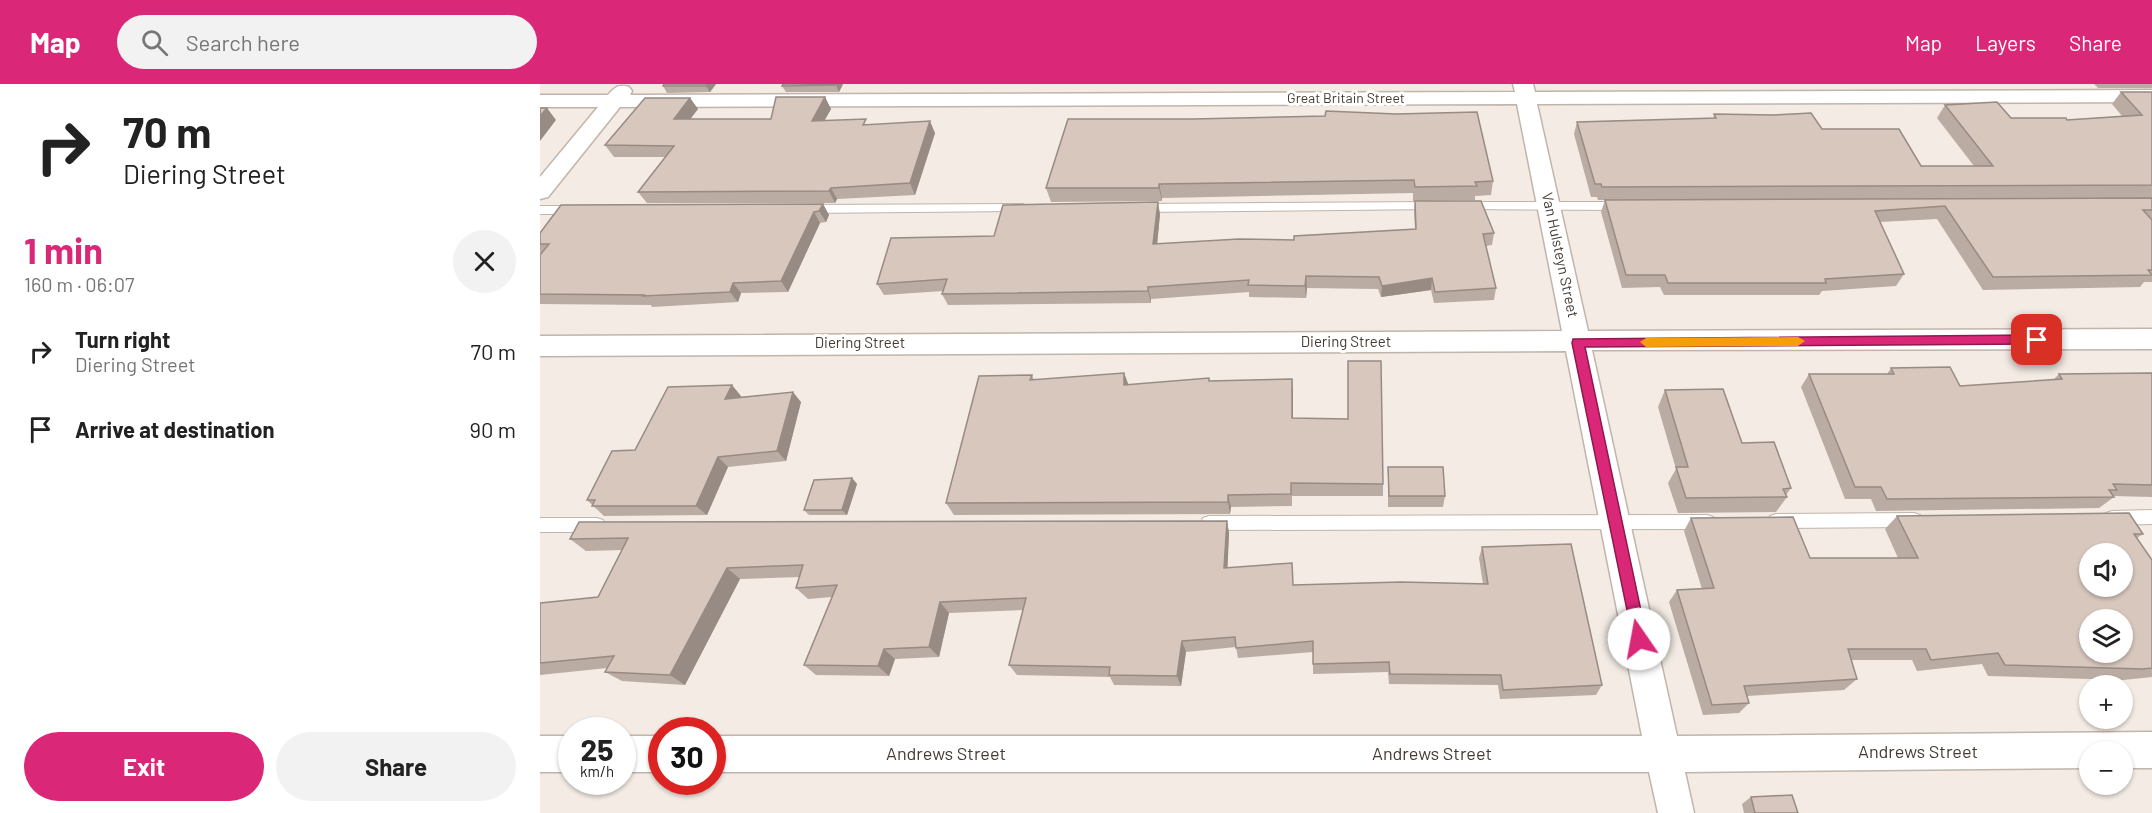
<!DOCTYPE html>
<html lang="en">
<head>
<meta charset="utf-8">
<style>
  :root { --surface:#fff; --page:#f2f2f2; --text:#222; --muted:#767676; --accent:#db2777 }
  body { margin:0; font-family:Barlow,sans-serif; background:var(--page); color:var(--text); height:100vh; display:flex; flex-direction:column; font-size:22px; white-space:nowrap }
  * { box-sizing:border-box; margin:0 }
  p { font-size:20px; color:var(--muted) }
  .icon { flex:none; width:33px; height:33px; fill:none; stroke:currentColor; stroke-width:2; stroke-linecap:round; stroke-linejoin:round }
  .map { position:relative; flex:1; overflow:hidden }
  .panel { display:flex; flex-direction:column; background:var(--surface); width:540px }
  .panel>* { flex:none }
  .hud { background:#fff; color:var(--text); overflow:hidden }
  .controls { position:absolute; left:1539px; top:459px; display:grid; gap:12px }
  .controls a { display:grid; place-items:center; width:54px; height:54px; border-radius:50%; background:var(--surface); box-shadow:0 2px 4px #0004; font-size:30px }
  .speed { position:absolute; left:18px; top:633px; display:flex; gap:12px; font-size:30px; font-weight:700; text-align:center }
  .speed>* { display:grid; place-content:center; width:78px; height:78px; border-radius:50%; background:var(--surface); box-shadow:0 2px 4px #0004; line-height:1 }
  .speed small { font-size:15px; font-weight:400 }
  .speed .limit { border:9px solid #d22; background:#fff; color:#111 }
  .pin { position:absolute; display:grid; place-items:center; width:51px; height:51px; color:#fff; margin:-26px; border-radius:12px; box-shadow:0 3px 9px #0006 }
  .me { position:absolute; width:66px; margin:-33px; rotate:348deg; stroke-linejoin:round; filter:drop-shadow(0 0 4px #0008) }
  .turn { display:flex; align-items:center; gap:21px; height:126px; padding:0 24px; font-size:27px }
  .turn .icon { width:78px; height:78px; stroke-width:2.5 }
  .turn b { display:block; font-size:42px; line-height:51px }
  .round { display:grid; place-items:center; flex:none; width:63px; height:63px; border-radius:32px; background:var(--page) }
  .head { display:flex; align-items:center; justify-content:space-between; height:102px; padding:0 24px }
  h1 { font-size:36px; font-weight:700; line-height:45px; color:var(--accent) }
  .button { display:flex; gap:12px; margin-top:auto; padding:12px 24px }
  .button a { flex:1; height:69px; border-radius:36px; background:var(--accent); color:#fff; font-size:24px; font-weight:700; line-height:69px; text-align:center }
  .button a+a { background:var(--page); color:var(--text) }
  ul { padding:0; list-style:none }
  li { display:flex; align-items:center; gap:18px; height:78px; padding:0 24px }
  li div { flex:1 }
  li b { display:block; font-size:22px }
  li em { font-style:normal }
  header { display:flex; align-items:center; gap:36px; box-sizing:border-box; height:84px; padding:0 30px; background:var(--accent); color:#fff }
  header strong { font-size:28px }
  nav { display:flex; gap:33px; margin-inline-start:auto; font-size:21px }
  .search { width:420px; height:54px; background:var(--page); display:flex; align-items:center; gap:15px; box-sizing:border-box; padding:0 21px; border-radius:33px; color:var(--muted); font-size:22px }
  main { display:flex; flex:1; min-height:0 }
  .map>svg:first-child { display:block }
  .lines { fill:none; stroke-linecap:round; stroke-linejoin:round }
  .service-casing { stroke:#c1b4aa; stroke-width:2 }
  .minor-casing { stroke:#c1b4aa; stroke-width:3 }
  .service { fill:#fff; fill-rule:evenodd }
  .minor { fill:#fff; fill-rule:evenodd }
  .wall { fill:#baaba3 }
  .shaded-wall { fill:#978b84 }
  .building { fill:#d8c7bd; stroke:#978b84; stroke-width:1.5; fill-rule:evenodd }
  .route { fill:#db2777; stroke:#8e194d; stroke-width:1.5 }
  .slow { fill:#f59e0b }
  .labels { text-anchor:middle; stroke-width:6; stroke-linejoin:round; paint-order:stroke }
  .far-street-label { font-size:14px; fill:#453b34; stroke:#fff }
  .street-label { font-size:15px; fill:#453b34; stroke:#fff }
  .near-street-label { font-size:18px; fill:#453b34; stroke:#fff }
</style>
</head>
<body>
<header>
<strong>Map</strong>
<div class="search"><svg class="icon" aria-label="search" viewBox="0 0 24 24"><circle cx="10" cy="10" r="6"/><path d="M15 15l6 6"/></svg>Search here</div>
<nav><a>Map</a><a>Layers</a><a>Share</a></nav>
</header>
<main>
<section class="panel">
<div class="hud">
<div class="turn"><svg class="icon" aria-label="right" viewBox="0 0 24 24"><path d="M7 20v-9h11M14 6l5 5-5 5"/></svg><div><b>70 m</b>Diering Street</div></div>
</div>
<div class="head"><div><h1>1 min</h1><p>160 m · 06:07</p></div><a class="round"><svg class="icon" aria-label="close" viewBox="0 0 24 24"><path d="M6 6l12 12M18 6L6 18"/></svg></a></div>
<ul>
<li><svg class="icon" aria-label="right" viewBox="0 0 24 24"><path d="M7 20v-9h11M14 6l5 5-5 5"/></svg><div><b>Turn right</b><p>Diering Street</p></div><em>70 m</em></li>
<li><svg class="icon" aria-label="arrive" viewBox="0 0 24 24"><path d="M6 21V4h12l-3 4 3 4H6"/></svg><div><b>Arrive at destination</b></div><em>90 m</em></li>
</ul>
<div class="button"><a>Exit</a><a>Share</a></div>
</section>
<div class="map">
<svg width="1612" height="729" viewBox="0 0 1612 729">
  <rect width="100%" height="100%" fill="#f3ebe4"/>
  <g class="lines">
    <defs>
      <path id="service" d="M894,118L900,122L898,125L600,128L594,124L600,120Z
        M924,118H1083L1089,122L1083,126L920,125L918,122Z
        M483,120L489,124L487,127L267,129L261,125L267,121Z
        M0,122H36L42,126L36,130H0Z
        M1612,426V440L1572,441L1566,439L1564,434L1566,429L1572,427Z
        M1374,429L1380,431L1382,436L1380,441L1374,443L1236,444L1230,442L1228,437L1230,432L1236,430Z
        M1167,431L1173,433L1175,438L1173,443L1167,445L669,446L663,444L661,439L663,434L669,432Z
        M0,434H57L63,436L65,441L63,446L57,448H0Z"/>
      <path id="minor" d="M973,0H993L995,8L1612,6V18L997,20L1048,247L1612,245V265L1052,266L1137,652L1612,648V684H1582V668H1550V684L1145,688L1154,729H1118L1109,688H172V652H1102L1026,267L0,272V252L1022,247L977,20L80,23L8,113L0,115V93L58,23H0V11H68C75,3 79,0 89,3L92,7L90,11L975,8Z
        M0,652H32V688H0Z
        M82,652H122V688H82Z"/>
    </defs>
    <use href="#service" class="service-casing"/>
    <use href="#minor" class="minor-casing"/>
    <use href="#service" class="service"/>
    <use href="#minor" class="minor"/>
  </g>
  <path class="wall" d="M176,0L170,8L127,9L123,2Z
    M243,0H303L299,8H246L242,2Z
    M1554,0H1612V4H1558Z
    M1581,8H1612V114L1058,116L1057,113H1051L1034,50L1037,38L1173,35L1174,30L1282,45L1381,82H1434L1397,34L1405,21L1471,34L1527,36L1582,32L1572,20Z
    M285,13L291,25L284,37L329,40L395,49L375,111L297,115L295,119H107L98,108L125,73H74L65,61L150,14L158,25L150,35H231Z
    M528,35L953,97L951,111L935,112V116L873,117V109L622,114V117L511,118L506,104Z
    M1612,114V198H1604L1600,203L1443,206L1397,135L1340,138L1364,190L1356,202L1282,207L1279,211H1124L1120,203L1082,204L1061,128L1065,116Z
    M875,117L954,149L952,161L946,162L956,204L954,216L894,219L891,206L841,213L838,205L767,204L766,214L709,213V208L611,215V219L408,221L402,210L403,207L344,211L337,200L454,152L620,130L617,160L754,156L875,145L874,129Z
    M283,120L289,131L286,138L280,139L248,208L201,209L198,218L112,223L111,221L0,220V171L1,170L0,169V149Z
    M1351,284L1420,302L1513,296L1519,290L1612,289V413L1573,412L1574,413L1559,424L1336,427L1331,415H1305L1261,303L1269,290H1347Z
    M584,289L588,301L669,297L752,295L753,334L843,400V412H752V422L691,423L690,430L414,431L406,419L492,291L494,296Z
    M1125,306L1202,359L1251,404L1246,411L1247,413L1236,428L1138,429L1128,399L1136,385L1118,323Z
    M201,312L200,314L261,318L246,377L188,383L167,431L64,432L47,416L95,366Z
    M848,383L905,412L903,423H848Z
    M312,394L317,400L307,431H269L264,426Z
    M1357,432L1603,450L1597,454L1612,476V593L1583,596L1448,592L1442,580L1377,587L1372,576H1311L1317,595L1304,606L1207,612L1209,619L1199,629L1163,631L1129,518L1137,506L1162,505L1144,447L1151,434L1270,474H1358L1345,445Z
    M687,437L689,449L687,484L753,501L943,500L939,474L942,463L1062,601L1056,611L960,615L958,601L849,600L848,588L773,590V568L698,574L696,563L646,568L641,602L574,601L570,593L477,591L469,581L483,526L409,529L399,573L355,575L349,592L276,591L264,581L292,513L268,515L256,504L260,493L200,495L145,601L82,597L65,588L67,584L0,591V519L58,513L82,466L46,467L30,455Z
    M1211,713L1258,729H1204L1202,720Z"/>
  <path class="shaded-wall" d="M167,0H176L170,8L166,2Z
    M297,0H303L299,8L296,1Z
    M285,13L291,25L278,48L272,37Z
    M150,14L158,25L142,46L134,35Z
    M7,24L16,36L0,57V32Z
    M390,37L395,49L375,111L370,99Z
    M619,100L622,114V117L619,104Z
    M291,104L297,115L295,119L289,107Z
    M618,118L620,130L616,172L613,160Z
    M283,120L289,131L286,138L279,127Z
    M274,128L280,139L248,208L241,197Z
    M766,192L767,204L766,214L765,202Z
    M892,194L891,206L841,213L842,202Z
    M193,199L201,209L198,218L190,208Z
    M608,203L611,215V219L608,207Z
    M584,289L589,302L584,301Z
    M752,295L753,308V347L752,334Z
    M192,301L201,312L194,326L185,315Z
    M253,308L261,318L246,377L237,367Z
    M178,373L188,383L167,431L156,422Z
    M312,394L317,400L307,431L302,426Z
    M688,411L691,423L690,430L688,418Z
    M687,437L689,449L687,496L684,484Z
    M187,484L200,495L145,601L130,591Z
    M400,518L409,529L399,573L389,563Z
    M642,557L646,568L641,602L637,592Z
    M344,565L355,575L349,592L338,582Z"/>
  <path class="building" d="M124,0H167L166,2H123Z
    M243,0H297L296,1L242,2Z
    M1581,8H1612V101L1062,103L1061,100H1055L1037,38L1176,34L1174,30L1233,31L1271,29L1282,45H1359L1381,82H1453L1405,21L1457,18L1471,34H1526L1527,36L1602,31Z
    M236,13H285L272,37L326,35L323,41L390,37L370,99L291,104L289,107L98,108L134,62L65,61L105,14H150L134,35H231Z
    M0,24H7L0,32Z
    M786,27L856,30L937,28L953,97L935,98L937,102L875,103L874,96L619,100V104H506L528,35H653L785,32Z
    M1612,114V126H1603L1612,136V186H1608L1612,191L1453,193L1405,122L1335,127L1364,190L1285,195L1286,199H1128L1125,191H1086L1065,116Z
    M875,117H941L954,149L943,150L956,204L895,208L892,194L842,202L839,193L766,192L765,202L708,201L709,196L608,203V207L402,210L407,195L337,200L351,154L454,152L463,121L618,118L613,160L699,155L754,156V152L876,145Z
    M283,120L279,127L274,128L241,197L193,199L190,208L103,212L104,211L0,210V171L9,160H0V149L21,121Z
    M808,277H841L843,400L751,399V410L688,411V418L406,419L439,292L492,291L490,296L584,289V301L669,294V297L752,295V334L808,335Z
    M1410,283L1420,302L1522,295L1519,290L1612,289V401L1573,400L1577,406H1569L1574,413L1347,415L1341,403H1315L1269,290H1354L1351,284Z
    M192,301L185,315L253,308L237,367L178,373L156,422H52L55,416H47L72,367L95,366L128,303Z
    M1183,305L1202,359L1234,358L1251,404L1243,405L1247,413L1146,414L1136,383H1148L1125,306Z
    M848,383H903L905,412H849Z
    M312,394L302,426H264L274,396Z
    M1589,429L1603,450H1594L1612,476V584L1603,585L1465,581L1458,569L1391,576L1386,565H1308L1317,595L1204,602L1209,619L1172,621L1137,506L1174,504L1151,434L1253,433L1270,474H1378L1357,432ZM1550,470H1582V502H1550ZM1550,536H1582V568H1550Z
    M687,437L684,484L752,479L753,501L861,498L948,500L942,463L1031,460L1062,601L963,606L961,591L850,590L849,578L773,580V557L696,564L695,553L642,557L637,592L569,591L570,583L469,581L486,514L400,518L389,563L344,565L338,582L264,581L297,501L256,504L263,481L187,484L130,591L65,588L74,572L0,579V519L58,513L88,454L30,455L39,438Z
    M1252,711L1258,729H1215L1211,713Z"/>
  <path class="route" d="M1497,251L1503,256L1497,260L1045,263L1107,555L1105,560L1099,562L1094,560L1032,259L1033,255Z"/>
  <path class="slow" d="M1258,253L1265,257L1258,262L1106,263L1100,258L1106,254Z"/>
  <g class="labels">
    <g class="far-street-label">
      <text x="806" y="19">Great Britain Street</text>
    </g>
    <g class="street-label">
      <text transform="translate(1020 171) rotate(78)" y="5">Van Hulsteyn Street</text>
      <text x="806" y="263">Diering Street</text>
      <text x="320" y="264">Diering Street</text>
    </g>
    <g class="near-street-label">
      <text x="1378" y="674">Andrews Street</text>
      <text x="406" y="676">Andrews Street</text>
      <text x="892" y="676">Andrews Street</text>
    </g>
  </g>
</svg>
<div class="controls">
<a><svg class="icon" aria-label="sound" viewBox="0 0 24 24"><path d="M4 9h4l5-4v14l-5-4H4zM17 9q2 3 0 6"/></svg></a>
<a><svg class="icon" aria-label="layers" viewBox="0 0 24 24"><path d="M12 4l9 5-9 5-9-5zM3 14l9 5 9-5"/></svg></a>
<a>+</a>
<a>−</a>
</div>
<div class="speed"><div>25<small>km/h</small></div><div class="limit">30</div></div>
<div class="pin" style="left:1497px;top:256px;background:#d93025"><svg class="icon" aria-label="arrive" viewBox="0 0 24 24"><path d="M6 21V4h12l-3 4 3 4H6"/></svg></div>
<svg class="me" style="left:1099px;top:555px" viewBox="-20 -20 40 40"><circle r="19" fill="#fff"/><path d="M0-13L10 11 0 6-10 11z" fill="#db2777"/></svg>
</div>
</main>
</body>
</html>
